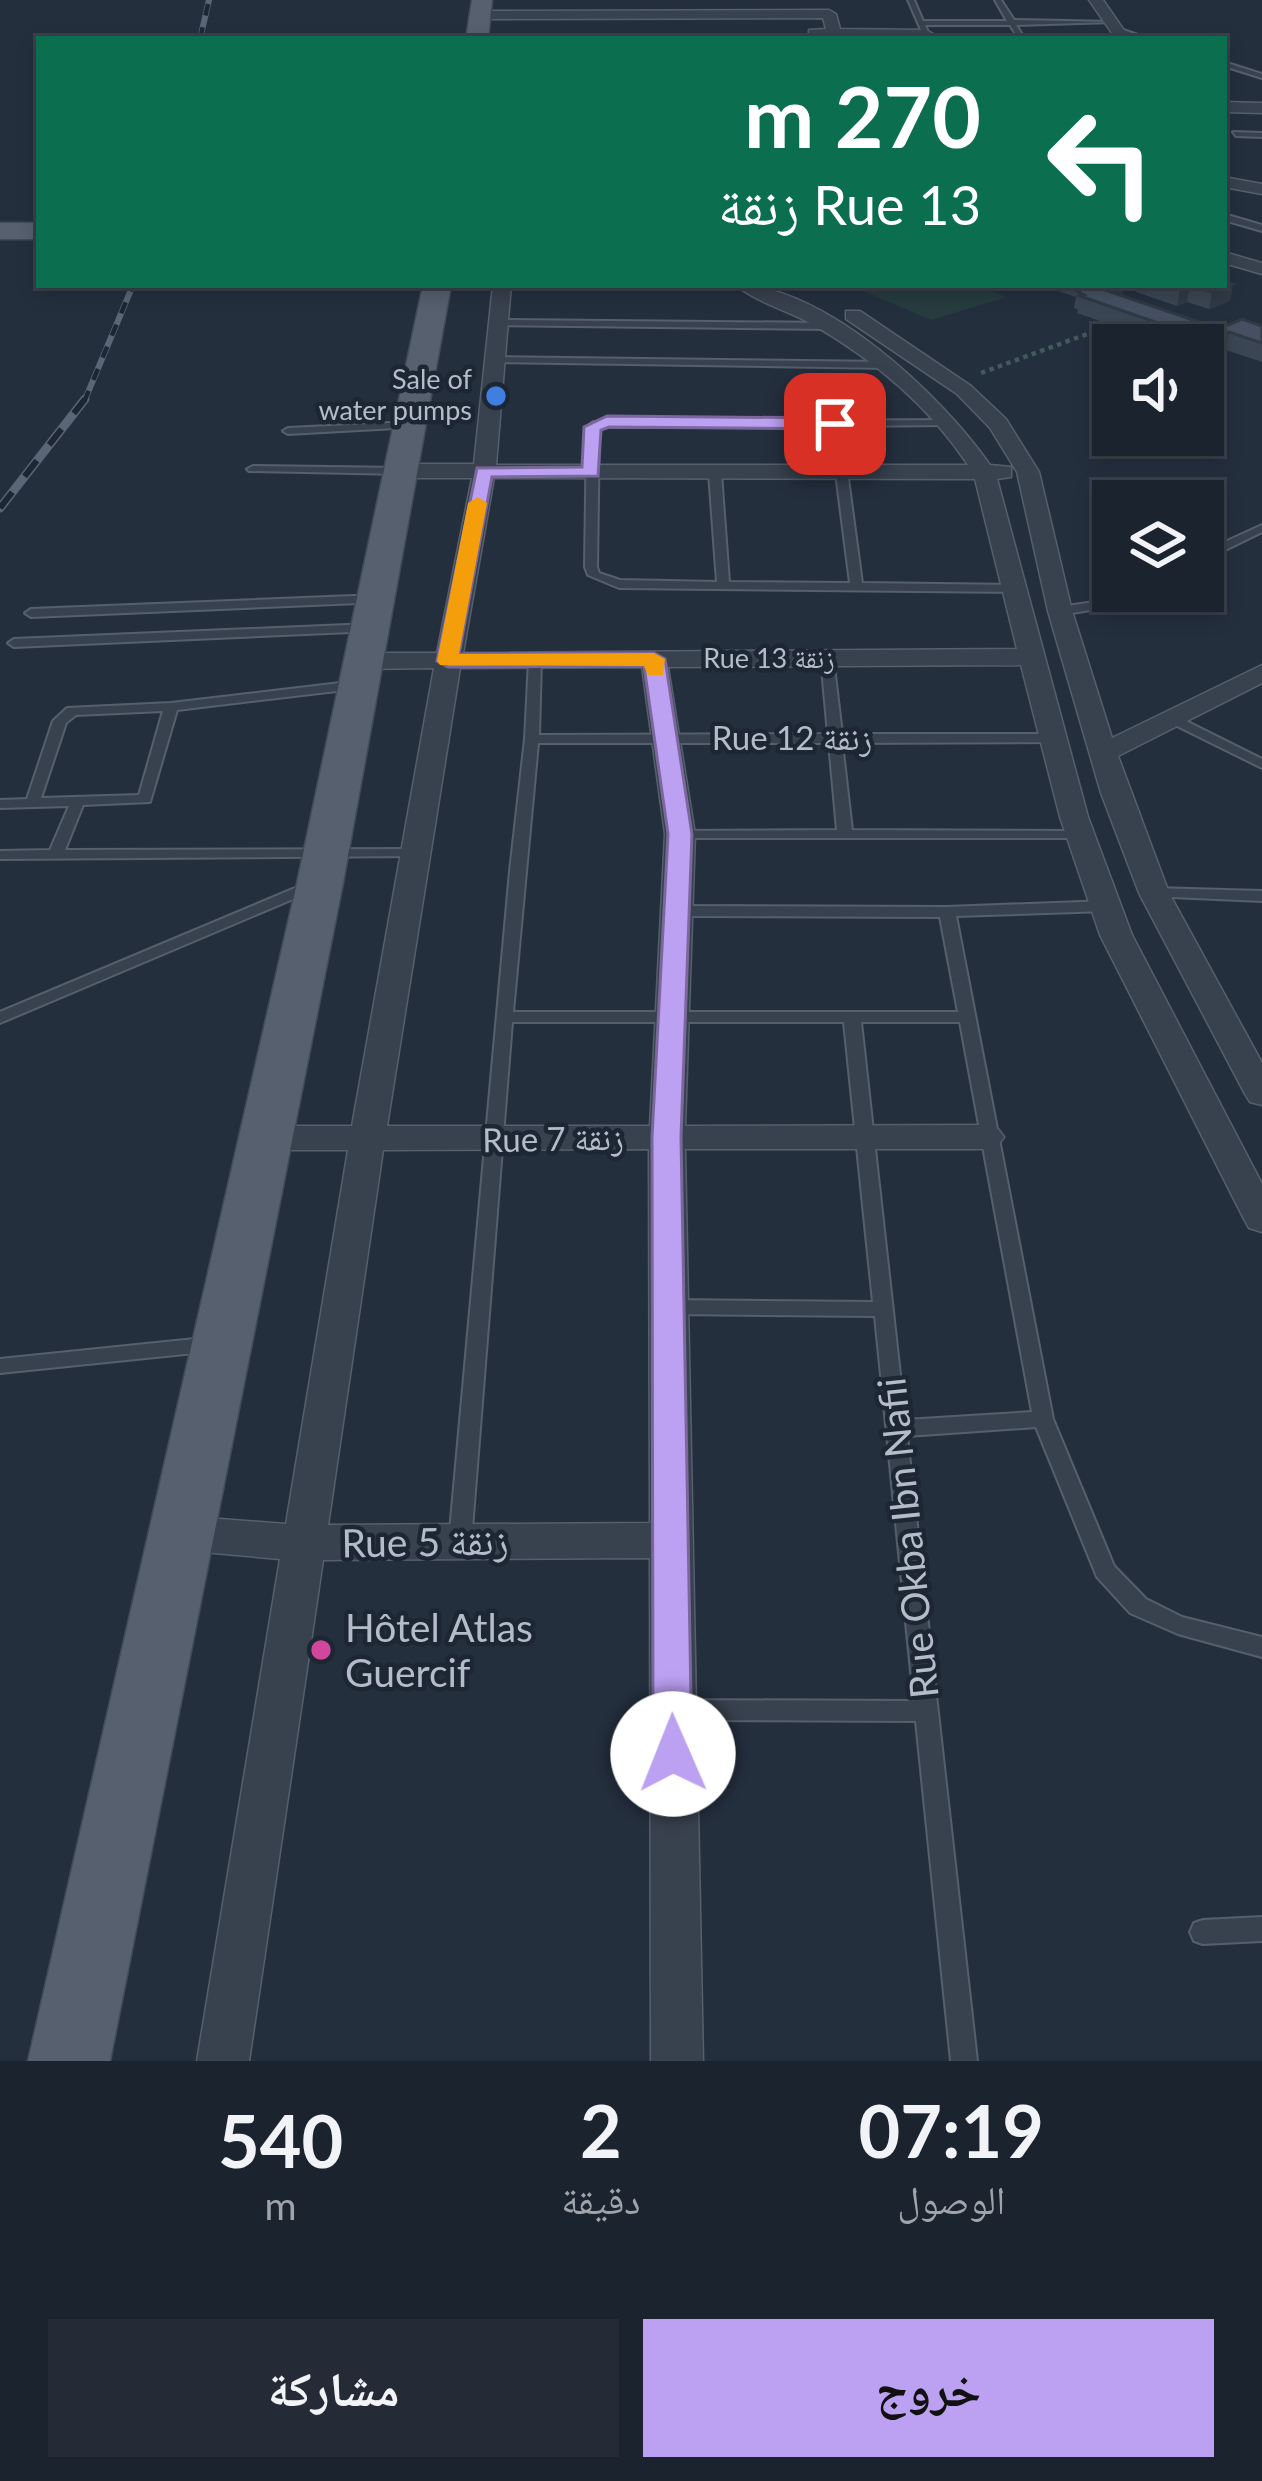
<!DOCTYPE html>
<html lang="ar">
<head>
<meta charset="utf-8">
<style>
  :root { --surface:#1b232e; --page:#242b36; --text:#f1f3f6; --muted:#a0a4aa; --line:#39404a; --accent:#bca0f2 }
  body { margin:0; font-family:Lato,"Noto Naskh Arabic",sans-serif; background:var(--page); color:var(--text); direction:rtl; height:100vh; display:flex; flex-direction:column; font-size:45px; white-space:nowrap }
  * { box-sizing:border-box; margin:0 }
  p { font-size:39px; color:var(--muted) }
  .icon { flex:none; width:66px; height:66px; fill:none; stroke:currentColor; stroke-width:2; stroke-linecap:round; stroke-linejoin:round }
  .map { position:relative; height:2061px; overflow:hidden; direction:ltr }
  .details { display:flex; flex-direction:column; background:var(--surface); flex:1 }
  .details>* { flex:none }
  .banner { position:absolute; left:36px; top:36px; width:1191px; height:252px; border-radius:0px; box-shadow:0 6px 18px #0003,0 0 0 3px var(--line); direction:rtl; background:#0b6e4f; color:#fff; overflow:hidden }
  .controls { position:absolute; left:1092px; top:324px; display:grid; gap:24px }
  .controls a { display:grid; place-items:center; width:132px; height:132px; border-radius:0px; background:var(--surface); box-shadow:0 6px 18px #0003,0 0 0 3px var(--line); font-size:60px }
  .pin { position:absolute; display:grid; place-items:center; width:102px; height:102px; color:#fff; margin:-51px; border-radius:24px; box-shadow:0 6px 18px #0006 }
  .me { position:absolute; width:132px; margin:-66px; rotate:359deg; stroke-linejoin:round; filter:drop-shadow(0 0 9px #0008) }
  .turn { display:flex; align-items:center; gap:42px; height:252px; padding:0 48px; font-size:54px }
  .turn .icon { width:156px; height:156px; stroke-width:2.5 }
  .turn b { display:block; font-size:84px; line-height:102px }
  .eta { display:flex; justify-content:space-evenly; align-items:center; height:204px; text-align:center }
  .eta b { font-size:72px; font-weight:700; line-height:84px }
  .cta { display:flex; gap:24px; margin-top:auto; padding:24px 48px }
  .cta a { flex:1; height:138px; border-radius:0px; background:var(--accent); color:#111; font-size:48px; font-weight:700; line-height:138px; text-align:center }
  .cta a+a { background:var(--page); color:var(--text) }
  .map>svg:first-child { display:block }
  .green { fill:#263c3f }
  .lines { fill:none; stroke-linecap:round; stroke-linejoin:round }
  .lane-casing { stroke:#565f6c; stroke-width:4 }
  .street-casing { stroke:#565f6c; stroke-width:3 }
  .primary-casing { stroke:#414a57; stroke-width:3 }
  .path { stroke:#44595c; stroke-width:4.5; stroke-dasharray:4.5 4.5; stroke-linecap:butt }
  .lane { fill:#38414e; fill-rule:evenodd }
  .street { fill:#38414e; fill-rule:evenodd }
  .primary { fill:#56606e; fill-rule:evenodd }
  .rail-far1-casing { stroke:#5a6575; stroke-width:6 }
  .rail-casing { stroke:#5a6575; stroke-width:9 }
  .rail-far1 { stroke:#1d2633; stroke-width:4.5; stroke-dasharray:12; stroke-linecap:butt }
  .rail { stroke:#1d2633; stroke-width:6; stroke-dasharray:20; stroke-linecap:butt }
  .wall { fill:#3b4654 }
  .shaded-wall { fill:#303945 }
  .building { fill:#455162; stroke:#303945; stroke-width:3 }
  .route { fill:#bca0f2; stroke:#7a689d; stroke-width:3 }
  .slow { fill:#f59e0b }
  .shop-dot { fill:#3f7fe0; stroke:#1d2633; stroke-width:4.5 }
  .hotel-dot { fill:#d1479c; stroke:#1d2633; stroke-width:4.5 }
  .labels { text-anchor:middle; stroke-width:9; stroke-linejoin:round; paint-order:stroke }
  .far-poi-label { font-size:27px; fill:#b4bcc9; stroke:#1d2633; text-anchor:end }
  .far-street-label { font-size:27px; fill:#b4bcc9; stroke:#1d2633 }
  .street-label { font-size:33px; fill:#b4bcc9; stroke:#1d2633 }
  .near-street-label { font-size:39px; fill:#b4bcc9; stroke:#1d2633 }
  .near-poi-label { font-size:39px; fill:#b4bcc9; stroke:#1d2633; text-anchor:start }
</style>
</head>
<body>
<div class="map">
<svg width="1262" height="2061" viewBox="0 0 1262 2061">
  <rect width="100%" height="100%" fill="#242f3e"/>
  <path class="green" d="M849,285H977L1007,297L931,320Z"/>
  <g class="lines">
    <defs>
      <path id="lane" d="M908,0H914L923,21H1007L995,0H1001L1014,20L1114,22L1016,25L1025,39H1019L1010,25H925L931,39H925Z
        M1117,28L1147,38L1148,39H1138L1115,31Z
        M1224,62L1262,74V78L1224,66Z
        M1233,132L1262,133V137L1236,136Z
        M1224,214L1262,225V231L1224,220Z
        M500,320L831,323L836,326L831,329L497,325L495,323Z
        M496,357L888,362L893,365L888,368L492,362V358Z
        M950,420L954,421V425L841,426L862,583L1016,585L1022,589L1020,592L619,588L588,575L585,567L587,427L593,422ZM599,427H830L850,583L729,582L721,473L715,470L709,473L717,582L620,580L599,573L597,567Z
        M410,422L415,425L414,427L288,434L283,431L288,428Z
        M253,466L402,468L408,471L402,474L249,471L247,469Z
        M1262,525V532L1203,561V552Z
        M1125,591H1140L1115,606L1060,615L1054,611L1060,607L1108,600Z
        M378,595L382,596V602L31,617L25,613L31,609Z
        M370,624L376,628L374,631L14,647L8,643L14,639Z
        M827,654L833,658L842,734H1052L1059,738L1052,742L842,743L852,830L1080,831L1087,835L1085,838H680L675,837L673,834L675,831L837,830L829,743H538L513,1012H958L940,917L680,916L672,911L680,906L947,907L1107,901L1115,906L1107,911L956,916L1053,1419L1114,1566L1146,1599L1182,1617L1262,1637V1657L1178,1634L1130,1613L1097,1577L1036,1427L907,1436L977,2061H951L916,1721L673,1720L665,1717L661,1710L665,1703L673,1700L914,1701L875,1316L670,1314L663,1312L660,1307L663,1302L670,1300L873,1302L844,1022H512L471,1542L468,1548L460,1551L452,1548L449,1542L510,871L525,739L529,660L535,656L541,660L539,735L828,734L821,658ZM861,1022H960L1032,1412L905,1420Z
        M357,681L364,685L362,688L177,710L150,802L83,805L65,850L412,849L417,850L419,853L417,856L0,859V851L50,850L69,806L0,808V800L27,799L53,721L67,708L171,703ZM163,711L139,795L41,798L66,723L76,715Z
        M1174,715L1262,759V768L1169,722V716Z
        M314,880L322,885L319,888L0,1023V1012Z
        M1154,888L1262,891V901L1149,896L1146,893Z
        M214,1337L221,1339L224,1344L221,1349L214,1351L0,1373V1359Z
        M1262,1917V1941L1203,1944L1194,1941L1190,1932L1194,1923L1203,1920Z"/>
      <path id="street" d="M1089,0H1103L1130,39H1116Z
        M829,10L836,14L840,29L926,30L933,34L926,38L809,36V30L826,29L823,18L479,19L472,15L479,11Z
        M1224,102L1262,103V113L1224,112Z
        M1224,177L1262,184V194L1224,187Z
        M1224,252L1262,263V274L1224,263Z
        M493,285H511L496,465H968C928,405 873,359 810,323C786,310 756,302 736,285C825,285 942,396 990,465L1011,467V477L997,479L1088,817L1132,935L1262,1184V1232L1249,1228L1244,1219L1100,935L1060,817L1021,665L668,667L695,834L685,1126L986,1125L998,1129L1004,1137L998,1145L986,1149H685L703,2061H651L650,1558L323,1560L249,2061H197L280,1559L180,1550L165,1545L159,1533L165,1521L180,1516L286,1524L348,1150H264L252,1146L246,1138L252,1130L264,1126H352L434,668L363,669L350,661L363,653H437L472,478H402L391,471L402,464H474ZM494,478L975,479L1017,649L463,653ZM642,667L665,834L650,1126H387L460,668ZM649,1149L650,1523L328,1525L383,1150Z
        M846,311H860L971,386L1006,419L1039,472L1072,611L1112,738L1262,665V683L1118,756L1169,893L1262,1063V1105L1250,1102L1245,1094L1139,893L1101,793L1048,611L1017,472L990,428L957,394L846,319Z"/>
      <path id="primary" d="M472,0H492L488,39H466Z
        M0,223H39V239H0Z
        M423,285H451L343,883L110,2061H28L297,883Z"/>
    </defs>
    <use href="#lane" class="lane-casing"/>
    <use href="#street" class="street-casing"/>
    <use href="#primary" class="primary-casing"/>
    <path class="path" d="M981,373L1109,326"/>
    <use href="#lane" class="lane"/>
    <use href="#street" class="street"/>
    <use href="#primary" class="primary"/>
    <defs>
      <path id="rail-far1" d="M200,39L209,0
        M84,402L133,285"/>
      <path id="rail" d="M0,508L85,399"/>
    </defs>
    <use href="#rail-far1" class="rail-far1-casing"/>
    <use href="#rail" class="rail-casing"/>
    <use href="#rail-far1" class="rail-far1"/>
    <use href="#rail" class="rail"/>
  </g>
  <path class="wall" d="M1233,284L1230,301L1209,309L1187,302L1177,306L1136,292L1137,286L1133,285Z
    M1040,285H1124L1122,296L1219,329L1262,326V362L1226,350L1203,345H1169L1077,313L1078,310L1074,308L1076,297Z"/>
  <path class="shaded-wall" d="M1233,284L1230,301L1209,309L1212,292Z
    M1114,285H1124L1122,298L1102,289Z
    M1190,285L1187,302L1177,306L1180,289Z
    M1229,332L1226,350L1203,355L1204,339Z"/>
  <path class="building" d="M1224,281L1233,284L1212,292L1190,285L1180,289L1166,285H1224Z
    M1090,285H1114L1102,289L1219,329L1242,319L1262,326V343L1229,332L1204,339L1080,296L1084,295L1077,291L1092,286Z"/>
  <path class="route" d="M607,416L835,418L844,424L835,429L609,427L601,430L598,476L492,477L459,654L654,653L665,659L692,834L681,1137L692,1754L687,1766L673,1771L659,1766L653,1754L652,1137L668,834L644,666L448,667L437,661L477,468L582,467L584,427Z"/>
  <path class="slow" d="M478,497L487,503L459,654L654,653L665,659L663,675H648L644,666L440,665L437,661L468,503Z"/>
  <circle class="shop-dot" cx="496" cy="396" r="12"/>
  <circle class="hotel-dot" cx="321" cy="1650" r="12"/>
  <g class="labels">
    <g class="far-poi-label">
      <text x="472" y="389">Sale of<tspan x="472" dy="31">water pumps</tspan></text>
    </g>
    <g class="far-street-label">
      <text x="769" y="668">Rue 13 زنقة</text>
    </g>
    <g class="street-label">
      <text x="792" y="750">Rue 12 زنقة</text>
      <text transform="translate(553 1139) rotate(-1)" y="12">Rue 7 زنقة</text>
    </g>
    <g class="near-street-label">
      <text transform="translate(908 1538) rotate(-96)" y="14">Rue Okba Ibn Nafii</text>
      <text transform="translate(425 1542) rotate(-1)" y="14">Rue 5 زنقة</text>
    </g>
    <g class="near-poi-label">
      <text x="345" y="1642">Hôtel Atlas<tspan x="345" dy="45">Guercif</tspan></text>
    </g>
  </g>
</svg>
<div class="controls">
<a><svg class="icon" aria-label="sound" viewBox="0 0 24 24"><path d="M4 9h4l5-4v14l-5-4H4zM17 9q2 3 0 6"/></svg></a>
<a><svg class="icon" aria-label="layers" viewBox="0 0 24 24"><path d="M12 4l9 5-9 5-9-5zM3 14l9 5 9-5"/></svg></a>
</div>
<div class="pin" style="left:835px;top:424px;background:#d93025"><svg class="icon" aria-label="arrive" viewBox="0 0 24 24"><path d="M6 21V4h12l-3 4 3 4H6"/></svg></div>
<svg class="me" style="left:673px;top:1754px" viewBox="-20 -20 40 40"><circle r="19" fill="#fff"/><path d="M0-13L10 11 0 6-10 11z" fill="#bca0f2"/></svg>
<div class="banner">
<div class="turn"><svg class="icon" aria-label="left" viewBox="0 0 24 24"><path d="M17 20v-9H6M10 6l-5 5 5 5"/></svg><div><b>270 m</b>Rue 13 زنقة</div></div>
</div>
</div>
<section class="details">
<div class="eta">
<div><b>07:19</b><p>الوصول</p></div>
<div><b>2</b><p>دقيقة</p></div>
<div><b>540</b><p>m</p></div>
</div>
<div class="cta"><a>خروج</a><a>مشاركة</a></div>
</section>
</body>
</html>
